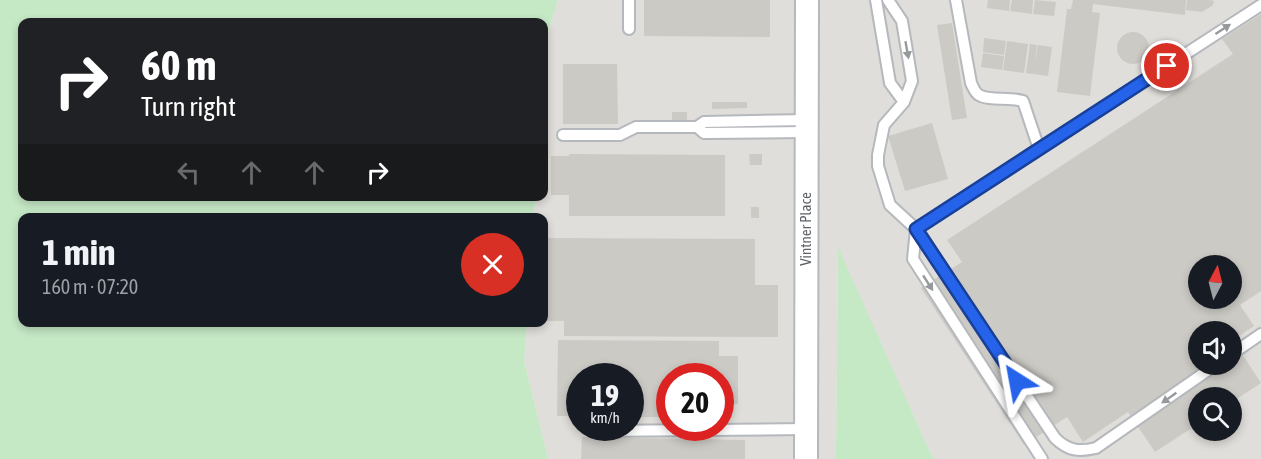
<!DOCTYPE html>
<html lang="en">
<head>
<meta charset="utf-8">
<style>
  :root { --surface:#171b24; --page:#20242c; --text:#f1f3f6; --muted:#9ea1a6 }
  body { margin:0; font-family:"Asap Condensed",sans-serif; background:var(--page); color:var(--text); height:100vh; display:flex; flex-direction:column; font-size:22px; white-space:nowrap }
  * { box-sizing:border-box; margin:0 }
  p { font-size:20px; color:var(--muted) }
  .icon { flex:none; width:33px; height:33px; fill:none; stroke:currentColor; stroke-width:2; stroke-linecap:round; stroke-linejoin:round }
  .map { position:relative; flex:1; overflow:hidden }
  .side { position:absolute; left:18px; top:213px; width:530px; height:114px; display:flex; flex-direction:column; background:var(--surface); border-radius:12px; box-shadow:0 3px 9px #0003 }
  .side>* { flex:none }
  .hud { position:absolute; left:18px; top:18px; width:530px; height:183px; border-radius:12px; box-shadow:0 3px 9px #0003; background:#202124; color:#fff; overflow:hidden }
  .needle { width:39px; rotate:7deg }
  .tools { position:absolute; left:1188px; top:255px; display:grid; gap:12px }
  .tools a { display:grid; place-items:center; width:54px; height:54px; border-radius:50%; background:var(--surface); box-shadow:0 3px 9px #0003; font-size:30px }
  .speed { position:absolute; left:566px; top:363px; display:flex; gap:12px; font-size:30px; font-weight:700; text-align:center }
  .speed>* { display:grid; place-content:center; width:78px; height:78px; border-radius:50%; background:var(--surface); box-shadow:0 3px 9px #0003; line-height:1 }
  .speed small { font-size:15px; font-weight:400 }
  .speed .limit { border:9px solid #d22; background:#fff; color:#111 }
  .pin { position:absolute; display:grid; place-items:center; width:51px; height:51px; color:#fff; margin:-26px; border:3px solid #fff; border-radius:50%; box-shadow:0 2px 6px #0007 }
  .me { position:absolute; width:66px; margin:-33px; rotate:326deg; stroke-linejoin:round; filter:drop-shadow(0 0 4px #0008) }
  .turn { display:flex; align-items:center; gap:21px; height:126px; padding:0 24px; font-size:27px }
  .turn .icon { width:78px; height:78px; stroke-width:2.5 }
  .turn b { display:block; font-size:42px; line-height:51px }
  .lanes { display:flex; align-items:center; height:57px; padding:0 24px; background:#0003; justify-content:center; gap:30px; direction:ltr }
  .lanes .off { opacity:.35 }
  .round { display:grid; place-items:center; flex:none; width:63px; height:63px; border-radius:32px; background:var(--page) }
  .headline { display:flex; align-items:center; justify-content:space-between; height:102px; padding:0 24px }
  h1 { font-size:36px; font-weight:700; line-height:45px }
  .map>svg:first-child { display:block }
  .industrial { fill:#e0deda; fill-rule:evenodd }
  .green { fill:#c5e8c5 }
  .building { fill:#cccac5; fill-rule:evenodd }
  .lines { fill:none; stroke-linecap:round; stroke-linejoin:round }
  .service-casing { stroke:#b5b8bc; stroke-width:14 }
  .minor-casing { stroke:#b5b8bc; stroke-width:26 }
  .service { stroke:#fff; stroke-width:10 }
  .minor { stroke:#fff; stroke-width:22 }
  .oneway { fill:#979a9d }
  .route-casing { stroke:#184099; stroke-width:15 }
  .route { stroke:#2563eb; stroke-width:10 }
  .labels { text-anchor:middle; stroke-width:5; stroke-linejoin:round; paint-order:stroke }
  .street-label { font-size:15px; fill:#5f6368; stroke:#fff }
</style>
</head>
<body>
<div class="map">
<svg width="1261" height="459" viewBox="0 0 1261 459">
  <rect width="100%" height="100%" fill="#f1efe8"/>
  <path class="industrial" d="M558,0H1261V459H935L930,452L838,249L836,459H548L524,360L527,323L543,322V218L534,217L535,197L543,196V58L544,45ZM1198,266H1232V298H1198ZM1198,332H1232V364H1198ZM579,376H630V428H579ZM669,376H720V428H669ZM1198,398H1232V430H1198Z"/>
  <path class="green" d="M0,0H558L544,45L543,58V22H22V196L535,197L534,218H22V322L527,323L524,360L548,459H0Z
    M838,247L930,452L935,459H836Z"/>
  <path class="building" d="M644,0H770V37L644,36Z
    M988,0H1010L1009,11L987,8Z
    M1012,0H1033L1032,14L1010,11Z
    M1035,0L1056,2L1054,16L1033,14Z
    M1073,0H1186L1185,15L1093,4L1092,12L1100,13L1090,96L1057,92L1067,9H1071Z
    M1187,0H1209L1214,1L1213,5L1202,12L1186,10Z
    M1261,14V291L1240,305L1254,326L1233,340L1261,383L1232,402V398H1198V424L1155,452L1128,412L1083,442L1067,417L1024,445L921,288L962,262L947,240L1233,54L1222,39ZM1198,266H1232V298H1198ZM1198,332H1232V364H1198Z
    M952,23L967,118L952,120L937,25Z
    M1117 48a16 16 0 1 1 32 0a16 16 0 1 1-32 0Z
    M984,38L1006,41L1004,55L983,52Z
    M1007,41L1028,44L1024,73L1003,70Z
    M1030,44L1037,45L1035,63L1038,45L1052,47L1048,76L1026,73Z
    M983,53L1004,56L1002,70L981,67Z
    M563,64H617L618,124H563Z
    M712,102H747V108L712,109Z
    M672,112H687V120H672Z
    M932,123L948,179L905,191L888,136Z
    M569,154L725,155V216H569V195H551V156H569Z
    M749,154H762V165H750Z
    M751,207H759V218H751Z
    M543,238L755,239V285H778V337L564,336V321H543Z
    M558,340L719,341V356H738V404H720V376H669V417H630V376H579V416H557Z
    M582,437L745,440V459H581Z"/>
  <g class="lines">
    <defs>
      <path id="service" d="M876,0L890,83L904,102
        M888,0L902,21L912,81L904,102L884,125L878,155V166L890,205L916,229L1055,438C1068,451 1079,452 1096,448L1217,364
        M956,0L971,83C973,87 975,93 979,95C988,101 1011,97 1023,101L1039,149
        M629,29V0
        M697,127L704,122L807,120
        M563,135H620L636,127H697L704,133L807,132
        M916,229L1261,5
        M916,229L913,259L1042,459
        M1232,354L1261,334
        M591,431L806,429"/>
      <path id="minor" d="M806,459L807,0"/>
    </defs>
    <use href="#service" class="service-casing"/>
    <use href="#minor" class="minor-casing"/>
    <use href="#service" class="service"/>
    <use href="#minor" class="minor"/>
  </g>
  <defs><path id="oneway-solid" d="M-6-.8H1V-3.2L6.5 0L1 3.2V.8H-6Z" transform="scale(1.5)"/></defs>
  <g class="oneway">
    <use href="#oneway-solid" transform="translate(1223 29) rotate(-33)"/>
    <use href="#oneway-solid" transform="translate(907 50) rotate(80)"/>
    <use href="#oneway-solid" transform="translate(928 283) rotate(57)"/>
    <use href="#oneway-solid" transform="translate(1169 398) rotate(145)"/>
  </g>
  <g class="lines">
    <defs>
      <path id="route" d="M1017,381L916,229L1167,66"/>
    </defs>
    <use href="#route" class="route-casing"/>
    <use href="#route" class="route"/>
  </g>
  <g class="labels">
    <g class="street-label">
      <text transform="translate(806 229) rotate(-90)" y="5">Vintner Place</text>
    </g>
  </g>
</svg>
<div class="tools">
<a><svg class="needle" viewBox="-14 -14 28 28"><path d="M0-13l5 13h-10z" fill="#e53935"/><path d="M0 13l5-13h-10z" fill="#9ea1a6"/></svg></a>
<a><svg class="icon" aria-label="sound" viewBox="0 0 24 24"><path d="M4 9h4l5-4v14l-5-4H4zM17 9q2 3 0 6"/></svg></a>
<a><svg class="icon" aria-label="search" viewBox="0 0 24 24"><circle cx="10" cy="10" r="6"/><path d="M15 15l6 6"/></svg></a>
</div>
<div class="speed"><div>19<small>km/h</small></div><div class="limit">20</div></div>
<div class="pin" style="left:1167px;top:66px;background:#d93025"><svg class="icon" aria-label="arrive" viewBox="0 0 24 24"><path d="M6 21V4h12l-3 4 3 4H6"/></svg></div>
<svg class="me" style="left:1017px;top:381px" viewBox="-20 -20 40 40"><path d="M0-17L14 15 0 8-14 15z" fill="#2563eb" stroke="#fff" stroke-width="4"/></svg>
<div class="hud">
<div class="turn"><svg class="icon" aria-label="right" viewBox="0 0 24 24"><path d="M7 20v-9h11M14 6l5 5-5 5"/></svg><div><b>60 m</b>Turn right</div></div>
<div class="lanes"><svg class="icon off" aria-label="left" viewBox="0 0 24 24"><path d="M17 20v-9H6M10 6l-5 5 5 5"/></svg><svg class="icon off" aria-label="ahead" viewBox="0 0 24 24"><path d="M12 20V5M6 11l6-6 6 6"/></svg><svg class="icon off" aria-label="ahead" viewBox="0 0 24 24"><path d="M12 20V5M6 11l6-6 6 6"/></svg><svg class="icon" aria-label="right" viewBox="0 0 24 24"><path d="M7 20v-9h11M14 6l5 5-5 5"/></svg></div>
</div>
<section class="side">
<div class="headline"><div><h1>1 min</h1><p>160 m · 07:20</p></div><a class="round" style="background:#d93025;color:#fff"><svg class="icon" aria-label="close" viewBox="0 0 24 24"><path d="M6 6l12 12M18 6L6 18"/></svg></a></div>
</section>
</div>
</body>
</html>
